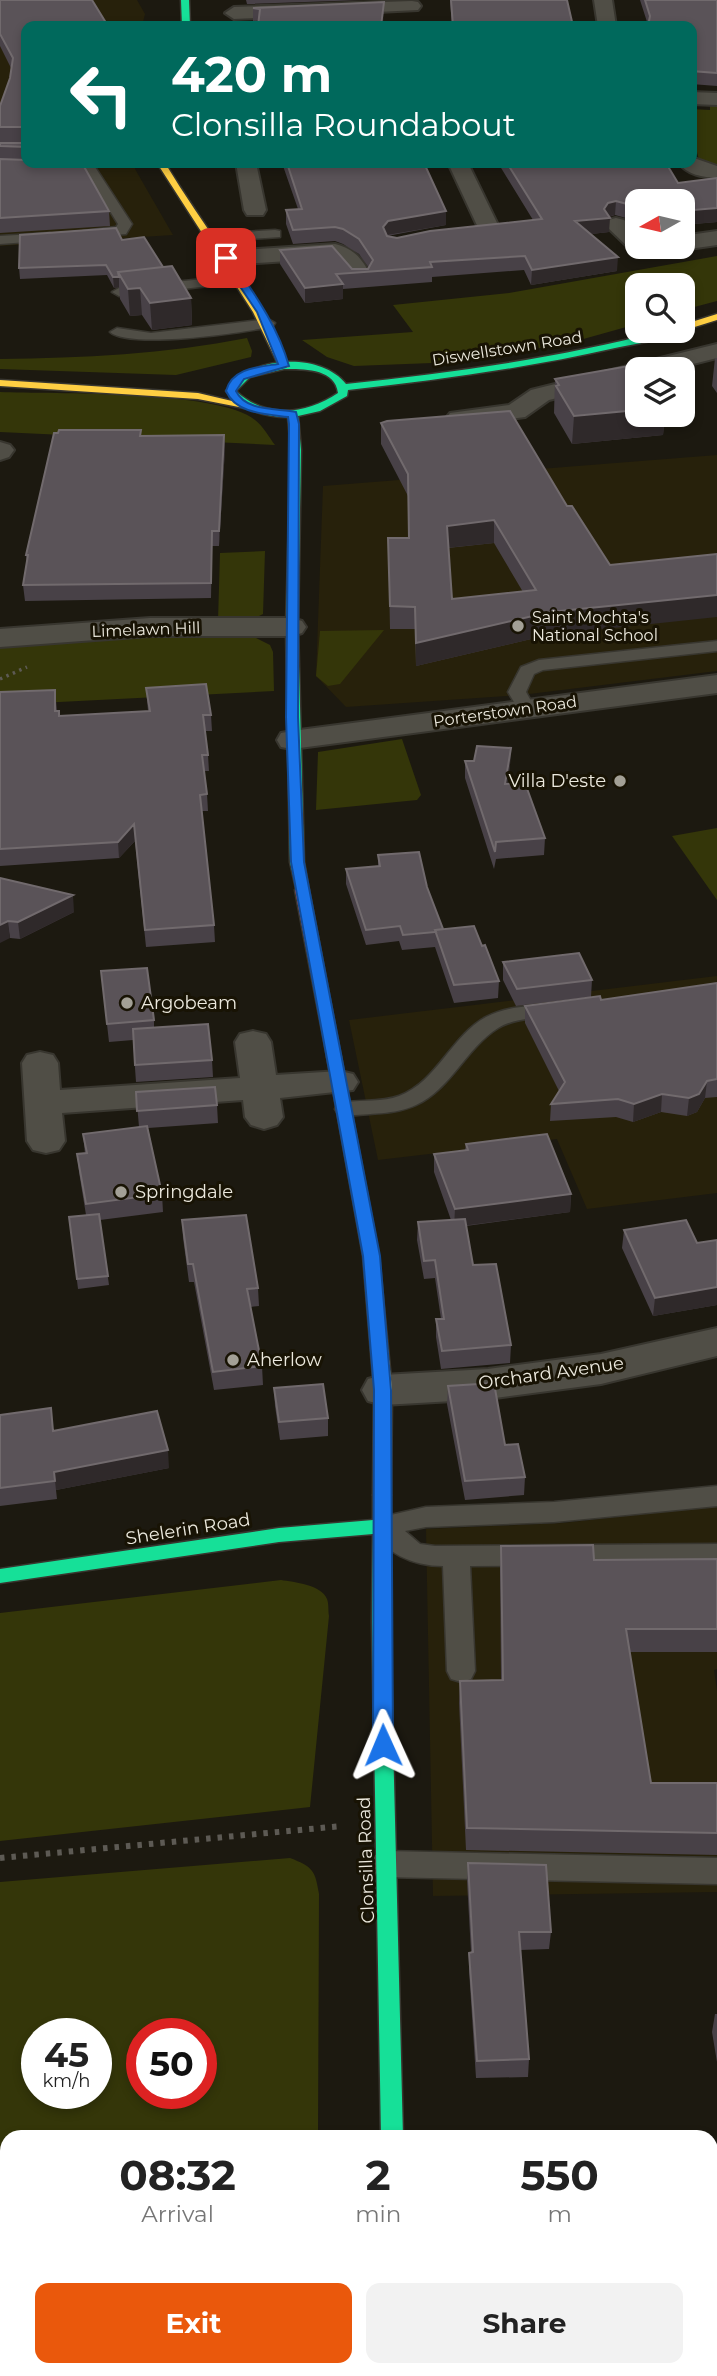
<!DOCTYPE html>
<html lang="en">
<head>
<meta charset="utf-8">
<style>
  :root { --surface:#fff; --page:#f2f2f2; --text:#222; --muted:#767676; --accent:#ea580c }
  body { margin:0; font-family:Montserrat,sans-serif; background:var(--page); color:var(--text); height:100vh; display:flex; flex-direction:column; font-size:26px; white-space:nowrap }
  * { box-sizing:border-box; margin:0 }
  p { font-size:23px; color:var(--muted) }
  .icon { flex:none; width:38px; height:38px; fill:none; stroke:currentColor; stroke-width:2; stroke-linecap:round; stroke-linejoin:round }
  .map { position:relative; flex:1; overflow:hidden }
  .details { position:absolute; left:0px; top:2130px; width:718px; height:247px; display:flex; flex-direction:column; background:var(--surface); border-radius:21px 21px 0 0; box-shadow:0 4px 10px #0003 }
  .details>* { flex:none }
  .top-card { position:absolute; left:21px; top:21px; width:676px; height:147px; border-radius:14px; box-shadow:0 4px 10px #0003; background:#00695c; color:#fff; overflow:hidden }
  .needle { width:46px; rotate:262deg }
  .fabs { position:absolute; left:625px; top:189px; display:grid; gap:14px }
  .fabs a { display:grid; place-items:center; width:70px; height:70px; border-radius:14px; background:var(--surface); box-shadow:0 4px 10px #0003; font-size:35px }
  .speed { position:absolute; left:21px; top:2018px; display:flex; gap:14px; font-size:35px; font-weight:700; text-align:center }
  .speed>* { display:grid; place-content:center; width:91px; height:91px; border-radius:50%; background:var(--surface); box-shadow:0 4px 10px #0003; line-height:1 }
  .speed small { font-size:18px; font-weight:400 }
  .speed .limit { border:10px solid #d22; background:#fff; color:#111 }
  .pin { position:absolute; display:grid; place-items:center; width:60px; height:60px; color:#fff; margin:-30px; border-radius:14px; box-shadow:0 4px 10px #0006 }
  .me { position:absolute; width:77px; margin:-38px; rotate:359deg; stroke-linejoin:round; filter:drop-shadow(0 0 5px #0008) }
  .turn { display:flex; align-items:center; gap:24px; height:147px; padding:0 35px; font-size:32px }
  .turn .icon { width:91px; height:91px; stroke-width:2.5 }
  .turn b { display:block; font-size:49px; line-height:60px }
  .eta { display:flex; justify-content:space-evenly; align-items:center; height:119px; text-align:center }
  .eta b { font-size:42px; font-weight:700; line-height:49px }
  .action { display:flex; gap:14px; margin-top:auto; padding:14px 35px }
  .action a { flex:1; height:80px; border-radius:14px; background:var(--accent); color:#fff; font-size:28px; font-weight:700; line-height:80px; text-align:center }
  .action a+a { background:var(--page); color:var(--text) }
  .map>svg:first-child { display:block }
  .built { fill:#27210b }
  .green { fill:#343609; fill-rule:evenodd }
  .lines { fill:none; stroke-linecap:round; stroke-linejoin:round }
  .lane-casing { stroke:#38362f; stroke-width:3 }
  .street-casing { stroke:#38362f; stroke-width:4 }
  .fast-casing { stroke:#38362f; stroke-width:3 }
  .slow-casing { stroke:#38362f; stroke-width:3 }
  .jam-casing { stroke:#38362f; stroke-width:3 }
  .path-far2 { stroke:#5d5a54; stroke-width:2.5; stroke-dasharray:2 2.5; stroke-linecap:butt }
  .path-far1 { stroke:#5d5a54; stroke-width:3.5; stroke-dasharray:2.5 4.5; stroke-linecap:butt }
  .path { stroke:#5d5a54; stroke-width:6; stroke-dasharray:4.5 7; stroke-linecap:butt }
  .lane { fill:#504e46; fill-rule:evenodd }
  .street { fill:#504e46; fill-rule:evenodd }
  .fast { fill:#16e098; fill-rule:evenodd }
  .slow { fill:#ffcf43; fill-rule:evenodd }
  .jam { fill:#f24e42; fill-rule:evenodd }
  .wall { fill:#484147; fill-rule:evenodd }
  .shaded-wall { fill:#2f292a }
  .building { fill:#5a5358; stroke:#716a6d; stroke-width:2; fill-rule:evenodd }
  .route { fill:#1a73e8; stroke:#114b97; stroke-width:2 }
  .poi-dot { fill:#a3a096; stroke:#181304; stroke-width:2.5 }
  .labels { text-anchor:middle; stroke-width:6; stroke-linejoin:round; paint-order:stroke }
  .far-street-label { font-size:16px; fill:#ece9de; stroke:#181304 }
  .far-poi-label { font-size:16px; fill:#ece9de; stroke:#181304; text-anchor:start }
  .poi-label { font-size:18px; fill:#ece9de; stroke:#181304; text-anchor:start }
  .street-label { font-size:18px; fill:#ece9de; stroke:#181304 }
</style>
</head>
<body>
<div class="map">
<svg width="717" height="2376" viewBox="0 0 717 2376">
  <rect width="100%" height="100%" fill="#1c1910"/>
  <path class="built" d="M0,0H137L145,14L142,26H26V163H135V169L173,235L0,246Z
    M717,455V671L521,695L346,707L316,676L323,486Z
    M717,976V1193L587,1209L557,1139L378,1160L349,1020Z
    M717,1506V1669L714,1670L717,1691V1892L433,1896L426,1529L563,1523Z"/>
  <path class="green" d="M717,103V168L699,160L691,129V109L710,110V106Z
    M717,256V301L683,310L682,285H637V324L562,345L432,363L354,366L327,357L302,340L413,332L393,305L509,293Z
    M247,338L252,351L251,357L176,375L0,369V359C83,358 165,354 247,338Z
    M0,392C51,394 220,390 255,420C263,426 269,437 275,445L0,432Z
    M265,551L263,614L255,618L218,621L220,553Z
    M384,630L340,684L328,686L316,676L320,631Z
    M235,635L252,636L270,645L273,652L274,691L0,705V648L8,645L151,636Z
    M402,739L421,795L417,800L316,810L318,752Z
    M717,828V900L672,836Z
    M281,1580C294,1582 322,1585 327,1599C329,1604 328,1611 329,1616L310,1807L0,1841V1613Z
    M290,1858C313,1867 315,1870 319,1894L318,2137H7V2370H313V2376H0V1882ZM37,2034H96V2093H37ZM142,2034H201V2093H142Z"/>
  <g class="lines">
    <defs>
      <path id="lane" d="M0,163L95,167L132,224L126,234L83,237V231L116,227L118,224L87,174L0,171Z
        M275,230L280,231V237L210,242L203,238L210,234Z
        M50,233L57,237L55,240L0,244V236Z
        M240,275L245,276V282L119,296L112,292L119,288Z
        M268,319L275,323L273,326C245,333 129,349 110,332L117,328L151,333Z
        M717,641V651L543,670L534,674L526,692L535,708L526,713L520,712L508,692L521,667L539,660Z
        M554,1004L561,1006L564,1010L561,1014C540,1020 518,1016 498,1028C466,1048 451,1089 416,1105C395,1115 369,1113 346,1116L338,1114L335,1109L338,1104L346,1102C363,1100 383,1102 399,1096C437,1082 451,1036 486,1017C508,1006 530,1006 554,1004Z
        M717,1486V1506L554,1522L426,1527L405,1531L420,1544L435,1546L717,1544V1564L470,1566L475,1671L471,1679L461,1682L451,1679L447,1671L443,1566C413,1566 384,1553 369,1526L373,1519L426,1507L554,1502Z
        M385,1851L717,1858V1884L385,1877L375,1873L370,1864L375,1855Z"/>
      <path id="street" d="M594,0H612L616,26H598Z
        M412,1L418,2L421,6L418,10L234,19L225,13L234,7Z
        M691,92L717,93V105L691,104Z
        M691,157L717,166V178C703,177 687,175 679,163H691Z
        M236,163H256L266,210L263,215H247L244,210Z
        M448,163H468L500,229L497,234H481Z
        M616,218L624,220L637,232V247L645,248H629L605,225L608,220Z
        M717,231V245L682,250L673,247H682V236Z
        M335,244C355,249 362,259 371,276L368,281H352L342,265L333,258L226,265L218,263L215,258L218,253L226,251Z
        M717,344V358L673,369H637V378L549,400L525,417L459,426L450,423L446,418L450,413L509,405L531,390Z
        M0,442L10,445L14,450L9,457L0,460Z
        M150,618H292L302,621L306,627L302,633L292,636H150L0,647V629Z
        M717,675V693L292,749L281,747L277,740L281,733L292,731Z
        M253,1031L266,1034L271,1042L276,1075L340,1071L353,1074L358,1082L353,1090L280,1098L283,1117L277,1125L264,1129L251,1125L245,1117L243,1100L62,1113L65,1141L59,1150L46,1153L33,1150L27,1141L22,1063L27,1055L40,1052L53,1055L58,1063L60,1090L240,1078L235,1042L240,1034Z
        M717,1328V1356L601,1384L488,1399L383,1405L368,1401L362,1390L368,1379L383,1375L488,1369L601,1354Z"/>
      <path id="fast" d="M181,0H189L190,26H182Z
        M662,331H677C661,341 634,344 615,348C527,368 437,380 348,390L347,396L320,411L298,416L301,450L298,627L304,862L309,890L307,893H297L290,862L286,627L291,450L288,417C263,417 242,410 226,391C248,356 320,351 346,384C453,373 558,358 662,331ZM284,369C303,369 335,368 338,393C305,415 266,419 236,391L250,377Z
        M382,1488L388,1490L391,1495L390,1622L403,2137H381L372,1622L373,1534L279,1542L0,1583V1569L279,1528L373,1520V1495L376,1490Z
        M384,2370H408V2376H384Z"/>
      <path id="slow" d="M157,163H165C206,231 257,292 289,366L288,368L279,366L253,312Z
        M717,314V320L685,330L681,331L682,325Z
        M0,380L198,393L249,405L244,408L198,399L0,386Z
        M334,1052L341,1057L379,1256L392,1390L391,1495L388,1500H376L373,1495L374,1390L363,1256L327,1057Z"/>
      <path id="jam" d="M302,886L309,890L341,1057L334,1062L327,1057L295,890Z"/>
    </defs>
    <use href="#lane" class="lane-casing"/>
    <use href="#street" class="street-casing"/>
    <use href="#fast" class="fast-casing"/>
    <use href="#slow" class="slow-casing"/>
    <use href="#jam" class="jam-casing"/>
    <path class="path-far2" d="M281,166L282,163"/>
    <path class="path-far1" d="M0,679L27,667"/>
    <path class="path" d="M0,1858L342,1826"/>
    <use href="#lane" class="lane"/>
    <use href="#street" class="street"/>
    <use href="#fast" class="fast"/>
    <use href="#slow" class="slow"/>
    <use href="#jam" class="jam"/>
  </g>
  <path class="wall" d="M0,0H92L26,142H0V106L10,78L11,68L0,46Z
    M246,0H364L247,4Z
    M450,0H567L573,26H452Z
    M640,0H717V86L691,84V26L648,25Z
    M384,2V14L253,21V8Z
    M0,143H26V163L109,211L110,226L0,233Z
    M282,163H424L446,211V225L387,236L397,238L533,220L498,163H666L678,183L717,222L682,225V201H637V228L626,218L615,215L609,217V232L591,234L617,271L531,285L524,270L432,277V282L343,289V299L305,303L280,264V250L352,269H368L369,268L359,254L343,244L335,241L293,244L286,224V210L298,209Z
    M122,240L163,267L191,298L192,325L152,330L142,315L130,316L120,299L119,287L114,288L107,275L20,279L19,268Z
    M715,358H717V393L712,386Z
    M555,379L637,415H665L663,435L572,444L554,413Z
    M510,411L548,635L416,666L415,629H390L388,538H408V496L381,444V423ZM494,543L523,592L452,599L448,548Z
    M224,435L225,449L219,546H212L211,598L25,601L23,585L27,564L26,555L141,436Z
    M146,688L211,715L212,731H205L208,755L209,771H204L207,794L208,811H202L214,925L215,942L146,947L135,841L119,858L0,866V692L55,690L57,711L59,716L148,711Z
    M511,748L510,765L507,784L545,838L544,855L496,859L494,869L465,778V761H474Z
    M378,855L427,887L443,929L482,946L499,981L498,998L454,1003L435,947L402,950L399,941L366,945L346,884V869L378,866Z
    M0,878L74,912L20,939L10,938Z
    M503,962L592,980L591,997L516,1006L503,980Z
    M717,983V1097L705,1098L697,1112L687,1116L661,1112L633,1122L616,1117L550,1121L551,1104L559,1091L525,1023V1006L601,1000Z
    M103,989L154,1020V1028L212,1060L213,1077L136,1082L133,1040L109,1042Z
    M136,1092L217,1105L218,1123L148,1128L162,1194L163,1212L100,1220L109,1285L78,1289L69,1217L86,1215L79,1172L77,1154H85L83,1134L139,1127Z
    M466,1144L571,1194L570,1212L466,1226L473,1265L511,1345L510,1363L441,1369L436,1337V1319H441L435,1278L424,1279L417,1240L418,1222L451,1220L434,1172V1154L465,1150Z
    M182,1220L258,1288L259,1306L250,1307L262,1366L263,1385L214,1390L194,1282H189L183,1238Z
    M624,1230L697,1243L717,1240V1305L653,1316L622,1248Z
    M448,1386L505,1445L525,1477L524,1495L465,1500L447,1404Z
    M274,1388L328,1418V1436L280,1440L275,1406Z
    M0,1415L54,1431L169,1468L56,1490L57,1499L0,1506Z
    M501,1546L594,1560L717,1559V1652H629L651,1783H717V1855L466,1850L459,1703L460,1681L501,1680L500,1568Z
    M468,1863L551,1932L549,1949L520,1950L529,2059L528,2077L476,2078L469,1970V1953L471,1952L467,1881Z
    M715,2014H717V2062L712,2032Z"/>
  <path class="shaded-wall" d="M384,2L383,26H381Z
    M616,201L615,215L607,217L610,218L609,232L575,236V221L604,209L608,203Z
    M717,208V222L682,225V211Z
    M446,211V225L387,235L383,227L388,221Z
    M618,257L617,271L531,285L532,270Z
    M113,277H119V287L114,288Z
    M343,284V299L305,303V288Z
    M140,288L142,315L130,316L128,289Z
    M191,298L192,325L152,330L150,303Z
    M637,410V415H665L663,435L572,444L574,416Z
    M224,435L225,449L219,546V531Z
    M494,520V543L446,548L447,526Z
    M717,595V617L548,635L416,666V643L550,612Z
    M511,748L510,765L505,801V784Z
    M134,824L135,841L119,858L118,842Z
    M73,895L74,912L20,939L18,922Z
    M8,921L10,938L0,943V925Z
    M707,1081L705,1098L697,1112L687,1116L689,1098Z
    M662,1094L661,1112L633,1122L634,1104Z
    M571,1194L570,1212L454,1227L455,1209Z
    M717,1287V1305L653,1316L655,1298Z
    M168,1450L169,1468L56,1490L54,1472Z"/>
  <path class="building" d="M0,0H92L108,26H26V127H0V106L10,78L13,58L0,34Z
    M451,0H567L573,26H453Z
    M645,0H717V73L691,71V26H648L650,16Z
    M384,2L381,26H258L260,9L253,8Z
    M0,143H26V147L0,146Z
    M0,159L26,160V163H82L109,211L0,218Z
    M287,163H424L446,211L388,221L383,227L387,236L397,238L430,231L542,219L507,163H666L678,183L717,178V208L682,211V201H637V213L627,204L616,201L608,203L604,209L610,218L575,221L618,257L532,270L525,256L430,262L432,267L336,274L343,284L305,288L280,250L332,246L352,269H368L373,260L359,239L343,229L335,227L293,230L286,210L302,209Z
    M116,228L122,240L144,237L163,267L118,272L119,277H113L106,265L19,268L20,235Z
    M172,266L191,298L150,303L140,288L128,289L118,272Z
    M640,364L643,369H637V410L574,416L556,386L559,385L555,379Z
    M510,411L567,506H572L610,565L717,554V595L550,612L416,643L415,607L390,606L388,538H409L408,474L381,423L387,421ZM494,520L536,590L452,599L447,526Z
    M59,430H141L140,436L224,435L219,531H212L211,583L23,585L28,555H26L54,433H58Z
    M206,684L211,715H203L208,755H202L207,794L200,795L214,925L145,930L134,824L118,842L0,849V692L55,690V711H59V716L150,711L146,688Z
    M477,746L511,748L505,784L525,783L545,838L496,842L495,852L465,761H474Z
    M419,852L427,887L443,929L435,930L436,932L403,935L400,926L366,930L346,869L380,866L378,855Z
    M0,878L73,895L18,922L8,921L0,925Z
    M474,926L482,946L485,945L499,981L454,985L435,930Z
    M579,953L592,980L517,989L503,962Z
    M147,968L154,1020L107,1024L101,971Z
    M717,983V1079L707,1081L699,1094L689,1098L662,1094L634,1104L618,1099L551,1104L565,1082L525,1006L600,996L601,1000Z
    M208,1024L212,1060L135,1065L133,1029Z
    M215,1087L217,1105L137,1111L136,1092Z
    M147,1126L162,1194L86,1204L77,1154L87,1153L83,1134Z
    M547,1134L571,1194L455,1209L434,1154L468,1150L466,1144Z
    M99,1214L108,1276L77,1279L69,1217Z
    M246,1215L258,1288L247,1289L262,1366L213,1372L193,1264H188L182,1220Z
    M465,1219L473,1265L496,1264L511,1345L442,1351L436,1319H444L435,1260L424,1261L418,1222Z
    M686,1220L697,1243L717,1240V1287L655,1298L624,1230Z
    M494,1383L505,1445L518,1444L525,1477L465,1481L448,1386Z
    M323,1384L328,1418L279,1422L274,1388Z
    M51,1408L53,1431L157,1411L168,1450L54,1472L55,1481L0,1488V1415Z
    M593,1545L594,1560L717,1559V1629H626L651,1783H717V1833L467,1828L460,1681L503,1680L501,1546Z
    M468,1863L546,1865L551,1932H519L529,2059L477,2061L469,1953L473,1952Z"/>
  <path class="route" d="M223,256H229C253,292 277,324 289,366L244,379L236,391C246,412 278,408 296,412L299,424L298,717L304,862L380,1256L391,1390L393,1745L390,1751L383,1753L376,1751L373,1745L374,1390L363,1256L291,862L286,717L289,424L288,417C266,414 236,414 226,391C232,368 258,367 278,364L257,312L221,258Z"/>
  <g class="poi-dot">
    <circle cx="518" cy="626" r="7"/>
    <circle cx="620" cy="781" r="7"/>
    <circle cx="127" cy="1003" r="7"/>
    <circle cx="121" cy="1192" r="7"/>
    <circle cx="233" cy="1360" r="7"/>
  </g>
  <g class="labels">
    <g class="far-street-label">
      <text transform="translate(507 348) rotate(-9)" y="6">Diswellstown Road</text>
      <text transform="translate(146 629) rotate(-2)" y="6">Limelawn Hill</text>
      <text transform="translate(505 711) rotate(-8)" y="6">Porterstown Road</text>
    </g>
    <g class="far-poi-label">
      <text x="532" y="623">Saint Mochta's<tspan x="532" dy="18">National School</tspan></text>
    </g>
    <g class="poi-label">
      <text x="606" y="787" text-anchor="end">Villa D'este</text>
      <text x="141" y="1009">Argobeam</text>
      <text x="135" y="1198">Springdale</text>
      <text x="247" y="1366">Aherlow</text>
    </g>
    <g class="street-label">
      <text transform="translate(551 1373) rotate(-8)" y="6">Orchard Avenue</text>
      <text transform="translate(188 1529) rotate(-9)" y="6">Shelerin Road</text>
      <text transform="translate(366 1860) rotate(-92)" y="6">Clonsilla Road</text>
    </g>
  </g>
</svg>
<div class="fabs">
<a><svg class="needle" viewBox="-14 -14 28 28"><path d="M0-13l5 13h-10z" fill="#e53935"/><path d="M0 13l5-13h-10z" fill="#767676"/></svg></a>
<a><svg class="icon" aria-label="search" viewBox="0 0 24 24"><circle cx="10" cy="10" r="6"/><path d="M15 15l6 6"/></svg></a>
<a><svg class="icon" aria-label="layers" viewBox="0 0 24 24"><path d="M12 4l9 5-9 5-9-5zM3 14l9 5 9-5"/></svg></a>
</div>
<div class="speed"><div>45<small>km/h</small></div><div class="limit">50</div></div>
<div class="pin" style="left:226px;top:258px;background:#d93025"><svg class="icon" aria-label="arrive" viewBox="0 0 24 24"><path d="M6 21V4h12l-3 4 3 4H6"/></svg></div>
<svg class="me" style="left:383px;top:1745px" viewBox="-20 -20 40 40"><path d="M0-17L14 15 0 8-14 15z" fill="#1a73e8" stroke="#fff" stroke-width="4"/></svg>
<div class="top-card">
<div class="turn"><svg class="icon" aria-label="left" viewBox="0 0 24 24"><path d="M17 20v-9H6M10 6l-5 5 5 5"/></svg><div><b>420 m</b>Clonsilla Roundabout</div></div>
</div>
<section class="details">
<div class="eta">
<div><b>08:32</b><p>Arrival</p></div>
<div><b>2</b><p>min</p></div>
<div><b>550</b><p>m</p></div>
</div>
<div class="action"><a>Exit</a><a>Share</a></div>
</section>
</div>
</body>
</html>
